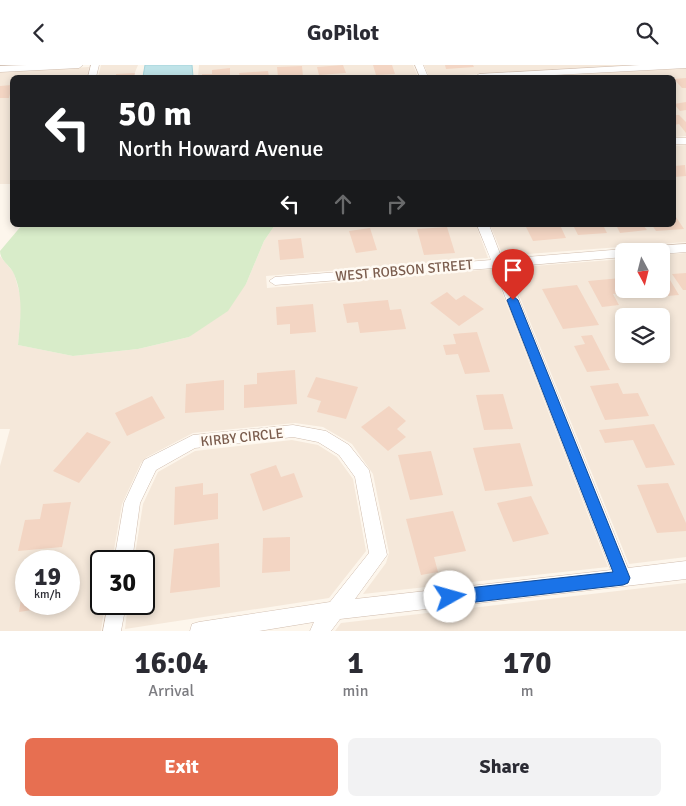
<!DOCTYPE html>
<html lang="en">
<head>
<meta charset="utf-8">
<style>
  :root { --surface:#fff; --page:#f2f2f3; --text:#2b2b33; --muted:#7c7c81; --accent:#e76f51 }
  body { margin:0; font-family:Signika,sans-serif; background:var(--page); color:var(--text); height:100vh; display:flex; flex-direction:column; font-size:19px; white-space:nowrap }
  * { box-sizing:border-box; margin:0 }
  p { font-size:16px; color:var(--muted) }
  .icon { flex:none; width:28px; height:28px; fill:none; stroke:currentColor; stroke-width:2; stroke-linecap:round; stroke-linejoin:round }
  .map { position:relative; height:566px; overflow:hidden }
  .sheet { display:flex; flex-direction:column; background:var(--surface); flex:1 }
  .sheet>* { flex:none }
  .top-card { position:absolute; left:10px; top:10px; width:666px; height:152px; border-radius:8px; box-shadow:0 2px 8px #0003; background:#202124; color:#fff; overflow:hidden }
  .needle { width:32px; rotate:173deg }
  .controls { position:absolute; left:615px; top:178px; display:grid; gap:10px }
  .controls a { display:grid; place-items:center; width:55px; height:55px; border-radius:8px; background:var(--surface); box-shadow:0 2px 8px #0003; font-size:25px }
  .speed { position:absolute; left:15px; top:485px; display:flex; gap:10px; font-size:25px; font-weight:700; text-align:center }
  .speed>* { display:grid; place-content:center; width:65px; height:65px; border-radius:50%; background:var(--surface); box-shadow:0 2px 8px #0003; line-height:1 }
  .speed small { font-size:12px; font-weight:400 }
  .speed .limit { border:2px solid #111; border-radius:8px; background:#fff; color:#111 }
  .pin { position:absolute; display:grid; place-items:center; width:42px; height:42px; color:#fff; margin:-51px -21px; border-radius:50% 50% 50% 0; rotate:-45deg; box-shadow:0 0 5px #0007 }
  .pin .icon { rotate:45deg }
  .me { position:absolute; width:55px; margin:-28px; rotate:83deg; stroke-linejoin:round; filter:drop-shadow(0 0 4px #0008) }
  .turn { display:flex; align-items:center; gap:18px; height:105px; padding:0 25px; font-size:22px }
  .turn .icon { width:65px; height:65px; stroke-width:2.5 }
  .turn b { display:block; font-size:35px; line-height:42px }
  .lanes { display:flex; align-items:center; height:48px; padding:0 25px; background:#0003; justify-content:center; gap:25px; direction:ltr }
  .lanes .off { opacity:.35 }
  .eta { display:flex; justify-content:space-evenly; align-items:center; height:85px; text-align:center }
  .eta b { font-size:30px; font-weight:800; line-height:35px }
  .action { display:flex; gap:10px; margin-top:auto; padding:10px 25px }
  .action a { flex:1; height:58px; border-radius:8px; background:var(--accent); color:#fff; font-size:20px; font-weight:800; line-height:58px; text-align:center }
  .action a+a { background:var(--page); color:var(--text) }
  header { display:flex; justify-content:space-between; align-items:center; height:65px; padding:0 25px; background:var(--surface); font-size:22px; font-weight:800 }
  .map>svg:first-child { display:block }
  .residential { fill:#f5e8da; fill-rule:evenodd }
  .green { fill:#d8ecc9 }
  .water { fill:#bfe3e8; stroke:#a5d3da }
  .building { fill:#f3d5c3 }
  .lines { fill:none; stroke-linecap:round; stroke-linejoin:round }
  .street-casing { stroke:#d1beb0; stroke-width:1 }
  .street { fill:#fff; fill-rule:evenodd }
  .route { fill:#1a73e8; stroke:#114b97 }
  .labels { text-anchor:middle; stroke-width:5; stroke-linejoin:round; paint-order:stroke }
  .street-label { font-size:14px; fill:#7a5c4d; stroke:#fffaf3 }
</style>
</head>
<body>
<header><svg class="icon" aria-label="back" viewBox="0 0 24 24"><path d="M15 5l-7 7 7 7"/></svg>GoPilot<svg class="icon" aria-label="search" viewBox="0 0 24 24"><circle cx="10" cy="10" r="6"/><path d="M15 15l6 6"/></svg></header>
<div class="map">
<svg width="686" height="566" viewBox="0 0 686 566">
  <rect width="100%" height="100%" fill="#fdf6ec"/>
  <path class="residential" d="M101,0H138L133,12H98Z
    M199,0H413L418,12H198Z
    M424,0H638L429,12Z
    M89,2L87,12H12V119H0V7Z
    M686,3V71L674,72V12H533Z
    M686,80V177L503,191L490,160H674V81Z
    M275,160H476L488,193L266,211L267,223L493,204L608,502L363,529L386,498L389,488L373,409L352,379L323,362L295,358L193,368L147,392L141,398L122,439L112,496H101V539H105L101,566H0V401L10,364H0V191L14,208L22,237L18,280L73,291L138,284L189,272L246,219L264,176ZM26,496H69V539H26Z
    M686,188V492L629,499L508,203L624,194V224H661V190ZM624,251H661V289H624Z
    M292,375L318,380L337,392L353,414L366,486L329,533L125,564L128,539H144V496H134L143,439L158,407L195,386Z
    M686,518V566H335L341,558Z"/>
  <path class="green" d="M22,160H275L264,176L246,219L228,246L189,272L138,284L73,291L18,280C20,255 24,233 14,209C11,201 0,196 0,186Z"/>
  <path class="water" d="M145,0H192L193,12H143Z"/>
  <path class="building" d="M343,0L346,8L319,10L317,2Z
    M373,0H392L395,9L376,10Z
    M445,0H473L474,2L446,4Z
    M302,1L303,12H278L277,2Z
    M230,3V12H202V9H212V5Z
    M268,6L269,12H240L239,8Z
    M135,8L134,12H116V9Z
    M686,13V23H682L674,14Z
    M12,20L9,33H0V21Z
    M686,37V45L680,46L674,39Z
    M674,50H679L686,57V68L679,59L674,60Z
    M685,100L686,111L674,112V101Z
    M674,149L684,164L656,166L652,160H674Z
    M525,160H560L566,173L533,176Z
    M573,160H603L607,168L578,170Z
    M616,160H643L647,165L620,168Z
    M447,162L455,188L424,190L417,164Z
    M370,163L377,185L356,188L349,166Z
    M301,173L304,193L280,195L278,175Z
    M686,208V225H683L672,209Z
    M661,210H667L679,230L644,233L638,224H661Z
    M621,213L624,217V224H628L630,227L613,229L619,240L602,242L588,216Z
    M577,220L599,260L563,264L542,224Z
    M447,227L456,235L464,230L484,244L459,261L430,238Z
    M388,235L390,245L401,244L406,264L360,268L358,257L347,258L343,239Z
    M313,239L316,267L290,269V259L277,260L276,242Z
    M477,267L490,307L465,309L458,289L446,290L443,280L456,279L453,269Z
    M592,270L610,305L587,307L574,281L585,279L581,271Z
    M295,305L297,339L244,343V320L257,319V308Z
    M316,312L358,322L346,354L317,347L321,336L307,332Z
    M224,315V345L185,348L186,319Z
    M618,318L623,329L638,328L649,351L605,355L590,321Z
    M503,329L513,364L484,365L476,330Z
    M152,331L165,353L127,371L115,348Z
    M389,341L406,356L397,364L406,372L388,386L361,362Z
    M654,359L675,400L646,403L633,375L605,378L599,365Z
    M87,367L111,377L79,418L53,406Z
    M520,378L533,421L485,426L473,383Z
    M431,386L443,430L410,435L398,390Z
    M276,400L281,412L294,408L303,432L263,446L250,409Z
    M203,418V430L218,428V454L174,460L175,422Z
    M668,418L686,458V466L657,468L637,420Z
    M531,431L549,469L513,477L497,438Z
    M71,437L62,482L18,486L25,455L40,454L43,439Z
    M453,446L466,486L434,492L438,507L421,510L406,454Z
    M290,472V506L262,508L263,473Z
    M219,478L220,522L170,528L174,484Z
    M25,507L26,539H59L58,541L19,547Z"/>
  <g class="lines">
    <defs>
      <path id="street" d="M27,0H83L79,3L0,7V1Z
        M91,0H99L96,12H88Z
        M415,0H423L428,12H420Z
        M640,0H686V3L517,12H475L479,9Z
        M674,73H686V79H674Z
        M477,160H489L502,194L624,184L629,186H624V192L506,202L628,503L686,496V514L340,554L331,566H310L314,557L259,566H190L192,559L199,557L330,537L369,488L355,412L339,390L318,377L293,372L195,383L156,405L140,438L132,496H114L124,438L144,395L193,370L293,360L326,366L349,380L369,405L387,490L355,534L611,505L494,203L275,220L269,216L275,212L491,195Z
        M686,179V187L661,189V186H634L640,182Z
        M108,539H126L121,566H103Z"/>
    </defs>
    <use href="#street" class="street-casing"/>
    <use href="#street" class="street"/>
  </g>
  <path class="route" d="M513,231L518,235L630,513L628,518L623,520L450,540L445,538L443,532L445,527L450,525L613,507L507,235Z"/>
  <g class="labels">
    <g class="street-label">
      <text transform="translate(404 205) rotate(-5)" y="5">WEST ROBSON STREET</text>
      <text transform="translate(242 372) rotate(-6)" y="5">KIRBY CIRCLE</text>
    </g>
  </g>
</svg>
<div class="controls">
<a><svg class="needle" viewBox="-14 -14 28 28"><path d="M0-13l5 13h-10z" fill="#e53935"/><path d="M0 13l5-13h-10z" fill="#7c7c81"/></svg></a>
<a><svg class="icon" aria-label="layers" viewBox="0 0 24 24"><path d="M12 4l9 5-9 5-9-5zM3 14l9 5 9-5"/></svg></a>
</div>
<div class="speed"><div>19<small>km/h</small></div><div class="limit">30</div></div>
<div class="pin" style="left:513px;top:235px;background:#d93025"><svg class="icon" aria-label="arrive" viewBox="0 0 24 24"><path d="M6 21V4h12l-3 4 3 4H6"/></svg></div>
<svg class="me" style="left:450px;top:532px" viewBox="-20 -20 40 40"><circle r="19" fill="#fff"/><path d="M0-13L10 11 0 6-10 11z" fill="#1a73e8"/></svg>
<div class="top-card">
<div class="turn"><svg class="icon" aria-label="left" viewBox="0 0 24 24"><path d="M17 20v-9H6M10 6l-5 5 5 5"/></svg><div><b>50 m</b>North Howard Avenue</div></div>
<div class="lanes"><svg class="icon" aria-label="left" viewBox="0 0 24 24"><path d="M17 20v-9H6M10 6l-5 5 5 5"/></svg><svg class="icon off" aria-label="ahead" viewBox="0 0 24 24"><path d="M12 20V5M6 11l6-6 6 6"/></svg><svg class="icon off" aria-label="right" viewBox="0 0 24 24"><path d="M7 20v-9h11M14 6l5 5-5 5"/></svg></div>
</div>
</div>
<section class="sheet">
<div class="eta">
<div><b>16:04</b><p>Arrival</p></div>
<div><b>1</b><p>min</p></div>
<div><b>170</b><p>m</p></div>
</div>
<div class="action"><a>Exit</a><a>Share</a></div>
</section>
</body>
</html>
